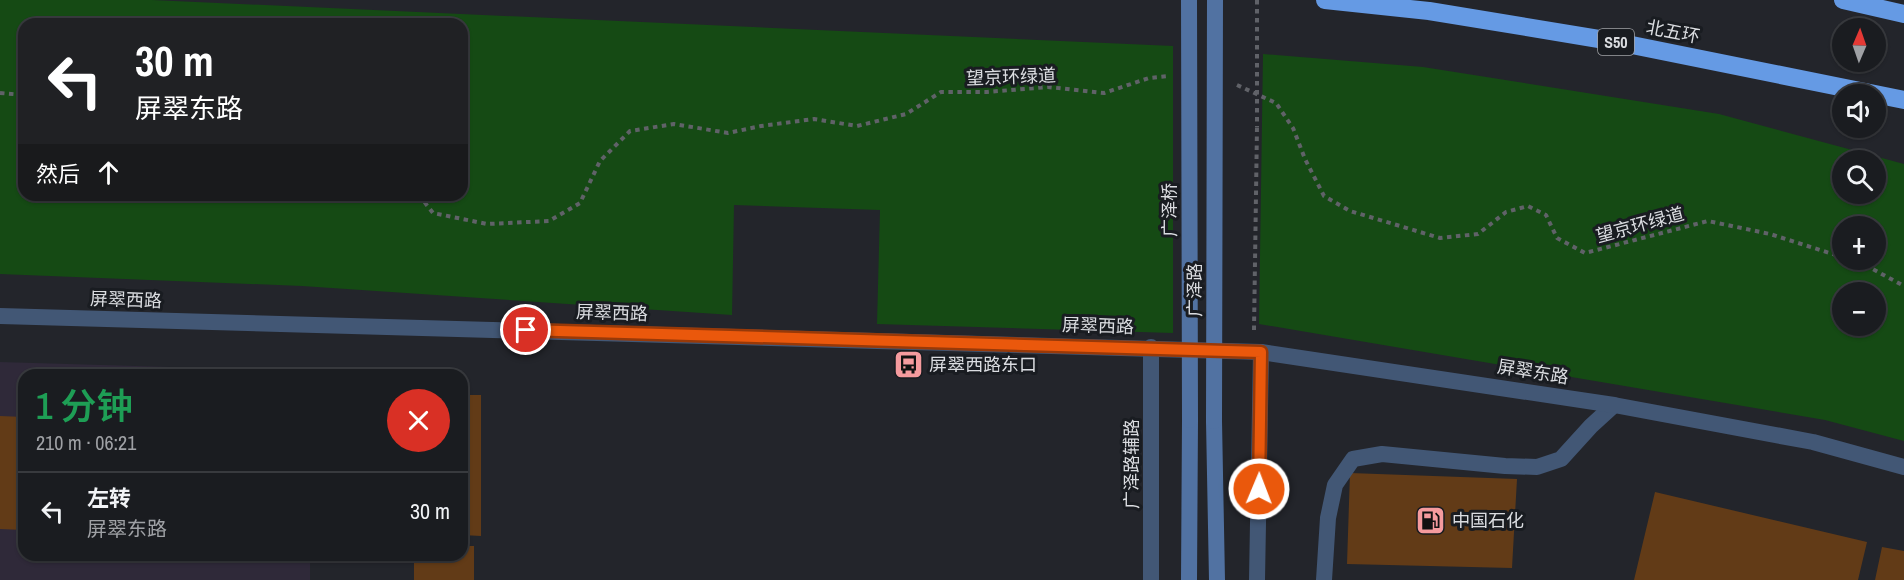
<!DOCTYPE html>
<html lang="zh">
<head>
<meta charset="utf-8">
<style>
  :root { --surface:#1a1c20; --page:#27292d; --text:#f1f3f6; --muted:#9fa1a5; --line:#383a3e }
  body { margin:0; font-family:"Archivo Narrow","Noto Sans SC",sans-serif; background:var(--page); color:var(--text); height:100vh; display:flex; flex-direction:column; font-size:22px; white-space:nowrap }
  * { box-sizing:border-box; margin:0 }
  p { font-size:20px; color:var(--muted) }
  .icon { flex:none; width:33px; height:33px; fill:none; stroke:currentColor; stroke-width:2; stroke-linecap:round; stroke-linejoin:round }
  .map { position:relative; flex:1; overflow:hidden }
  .sheet { position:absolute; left:18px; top:369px; width:450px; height:192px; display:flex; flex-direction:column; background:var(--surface); border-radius:18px; box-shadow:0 2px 4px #0004,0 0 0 2px var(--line) }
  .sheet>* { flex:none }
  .banner { position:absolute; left:18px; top:18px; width:450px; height:183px; border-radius:18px; box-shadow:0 2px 4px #0004,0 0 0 2px var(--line); background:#202124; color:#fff; overflow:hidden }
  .needle { width:39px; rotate:2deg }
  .controls { position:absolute; left:1832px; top:18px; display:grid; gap:12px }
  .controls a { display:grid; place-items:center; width:54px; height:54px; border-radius:50%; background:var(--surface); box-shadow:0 2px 4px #0004,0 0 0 2px var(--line); font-size:30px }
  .pin { position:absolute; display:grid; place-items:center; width:51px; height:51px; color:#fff; margin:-26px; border:3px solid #fff; border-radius:50%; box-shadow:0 2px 6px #0007 }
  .me { position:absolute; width:66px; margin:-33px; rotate:1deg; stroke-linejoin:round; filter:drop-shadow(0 0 4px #0008) }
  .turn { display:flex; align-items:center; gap:21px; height:126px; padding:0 18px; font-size:27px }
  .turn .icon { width:78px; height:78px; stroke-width:2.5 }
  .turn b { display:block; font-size:42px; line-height:51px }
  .then { display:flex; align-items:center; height:57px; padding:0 18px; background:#0003; gap:12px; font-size:22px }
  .round { display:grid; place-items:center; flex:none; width:63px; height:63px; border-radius:32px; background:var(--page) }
  .overview { display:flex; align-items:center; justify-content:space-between; height:102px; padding:0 18px }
  h1 { font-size:36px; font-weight:600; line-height:45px; color:#1e9e55 }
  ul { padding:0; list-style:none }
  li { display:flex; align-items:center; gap:18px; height:78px; padding:0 18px; border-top:2px solid var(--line) }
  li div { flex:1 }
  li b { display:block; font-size:22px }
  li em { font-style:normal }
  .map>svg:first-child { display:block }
  .commercial { fill:#2f2939 }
  .green { fill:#154a14; fill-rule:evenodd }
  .building { fill:#623b17 }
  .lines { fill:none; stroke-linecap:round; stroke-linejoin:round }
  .path { stroke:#606268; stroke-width:4; stroke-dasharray:4.5 4.5; stroke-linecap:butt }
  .service { stroke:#425775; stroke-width:16 }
  .minor { stroke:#425775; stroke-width:16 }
  .tertiary { stroke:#425775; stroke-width:16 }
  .secondary { stroke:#5172a2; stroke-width:16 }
  .motorway { stroke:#659ae4; stroke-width:18 }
  .path-bridge { stroke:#606268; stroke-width:4; stroke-dasharray:4.5 4.5; stroke-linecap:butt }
  .secondary-bridge { stroke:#5172a2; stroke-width:16 }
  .route-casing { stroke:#983908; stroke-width:15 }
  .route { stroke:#ea580c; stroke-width:10 }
  .labels { text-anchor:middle; stroke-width:6; stroke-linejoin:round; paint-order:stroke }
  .shield { fill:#191c21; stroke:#a1a3a7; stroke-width:1.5 }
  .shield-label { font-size:16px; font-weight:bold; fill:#dbdde1 }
  .street-label { font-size:18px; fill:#dbdde1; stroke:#191c21 }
  .poi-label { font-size:18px; fill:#dbdde1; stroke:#191c21; text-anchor:start }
</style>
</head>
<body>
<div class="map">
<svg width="1904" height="580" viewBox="0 0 1904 580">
  <rect width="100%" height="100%" fill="#23252b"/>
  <path class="commercial" d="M0,362L309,371V375H24V555H310V580H0Z"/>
  <path class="green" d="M0,0H152L1173,46V333L877,324L880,210L734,205L732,315L302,286L0,274ZM24,24H462V195H24Z
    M1263,54L1423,67L1719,114L1904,164V441L1825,420L1259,324ZM1842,160H1875V194H1842ZM1842,226H1875V260H1842ZM1842,292H1875V326H1842Z"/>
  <path class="building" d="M462,395H481V536L462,535Z
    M0,416L24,417V530L0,529Z
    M1350,473L1517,479L1512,568L1347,564Z
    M1655,492L1867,542L1858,580H1634Z
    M462,546H474V580H414V555H462Z
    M1882,547L1904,551V580H1875Z
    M244,555H274V562L243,561Z"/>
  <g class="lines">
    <path class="path" d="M1237,85L1276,103L1293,128L1305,159L1324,196L1350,211L1440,238L1478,234L1506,212L1528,206L1546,215L1557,238L1585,253L1708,221L1770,234L1842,257
      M0,93L24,95
      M419,195L433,213L487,224L549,221L580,203L600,161L630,131L674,124L728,133L761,126L814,119L857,126L906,114L941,92H987L1048,87L1104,93L1149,78L1169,76
      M1848,260L1867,266L1904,286
      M1254,330L1257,127"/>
    <path class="service" d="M1324,580L1328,518L1335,485L1353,459L1382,454L1505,466L1537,467L1561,459L1591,426L1614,405"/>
    <path class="minor" d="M1151,580V347
      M1257,580L1261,352"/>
    <path class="tertiary" d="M0,316L1261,352L1614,405L1813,442L1904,467"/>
    <path class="secondary" d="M1214,421L1217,580
      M1189,580L1190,420"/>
    <path class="motorway" d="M1325,0L1429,11L1617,42L1904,100
      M1843,0L1904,14"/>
    <path class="path-bridge" d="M1257,0V127"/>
    <path class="secondary-bridge" d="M1189,0L1190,420
      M1214,421L1215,0"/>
  </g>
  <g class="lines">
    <defs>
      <path id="route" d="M526,330L1261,352L1259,489"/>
    </defs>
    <use href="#route" class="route-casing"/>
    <use href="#route" class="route"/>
  </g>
  <defs>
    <symbol id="bus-square" viewBox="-11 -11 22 22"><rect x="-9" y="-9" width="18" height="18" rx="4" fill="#f59b9e" stroke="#191c21"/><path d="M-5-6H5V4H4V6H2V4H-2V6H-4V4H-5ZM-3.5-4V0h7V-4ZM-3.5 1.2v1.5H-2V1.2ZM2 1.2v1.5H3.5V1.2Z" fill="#111"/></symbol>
    <symbol id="fuel-square" viewBox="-11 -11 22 22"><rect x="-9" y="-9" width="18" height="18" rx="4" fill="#f59b9e" stroke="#191c21"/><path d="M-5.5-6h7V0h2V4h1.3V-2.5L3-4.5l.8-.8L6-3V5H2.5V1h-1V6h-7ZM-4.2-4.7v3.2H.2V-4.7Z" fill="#111"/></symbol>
  </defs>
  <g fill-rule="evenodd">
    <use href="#bus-square" x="892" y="348" width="33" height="33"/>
    <use href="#fuel-square" x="1414" y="504" width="33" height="33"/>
  </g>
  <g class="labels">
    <rect class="shield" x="1598" y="29" width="36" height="26" rx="4.5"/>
    <g class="shield-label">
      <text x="1616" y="48">S50</text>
    </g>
    <g class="street-label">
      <text transform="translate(1673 32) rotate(11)" y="6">北五环</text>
      <text transform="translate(1011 77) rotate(-2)" y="6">望京环绿道</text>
      <text transform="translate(1170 210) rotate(-90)" y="6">广泽桥</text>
      <text transform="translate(1640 225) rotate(-15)" y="6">望京环绿道</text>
      <text transform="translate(1195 290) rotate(-90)" y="6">广泽路</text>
      <text transform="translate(126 300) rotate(2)" y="6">屏翠西路</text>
      <text transform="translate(612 313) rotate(2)" y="6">屏翠西路</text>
      <text transform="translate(1098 326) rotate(2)" y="6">屏翠西路</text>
      <text transform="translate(1533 372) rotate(9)" y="6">屏翠东路</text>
      <text transform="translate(1132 464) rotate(-90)" y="6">广泽路辅路</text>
    </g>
    <g class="poi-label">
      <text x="929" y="371">屏翠西路东口</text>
      <text x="1452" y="527">中国石化</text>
    </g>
  </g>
</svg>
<div class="controls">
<a><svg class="needle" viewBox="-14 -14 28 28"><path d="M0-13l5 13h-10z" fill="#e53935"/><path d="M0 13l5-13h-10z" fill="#9fa1a5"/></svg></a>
<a><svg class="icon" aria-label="sound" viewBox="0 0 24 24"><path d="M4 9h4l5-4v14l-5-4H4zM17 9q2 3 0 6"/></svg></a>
<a><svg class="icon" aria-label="search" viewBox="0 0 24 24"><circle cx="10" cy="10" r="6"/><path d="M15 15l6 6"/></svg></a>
<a>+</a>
<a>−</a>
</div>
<div class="pin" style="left:526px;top:330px;background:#d93025"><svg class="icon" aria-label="arrive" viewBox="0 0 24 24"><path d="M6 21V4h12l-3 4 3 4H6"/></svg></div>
<svg class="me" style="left:1259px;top:489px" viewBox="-20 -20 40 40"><circle r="17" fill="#ea580c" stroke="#fff" stroke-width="3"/><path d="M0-11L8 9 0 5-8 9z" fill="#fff"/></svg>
<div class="banner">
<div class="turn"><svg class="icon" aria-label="left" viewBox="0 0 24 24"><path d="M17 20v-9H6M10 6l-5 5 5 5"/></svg><div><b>30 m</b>屏翠东路</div></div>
<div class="then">然后<svg class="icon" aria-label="ahead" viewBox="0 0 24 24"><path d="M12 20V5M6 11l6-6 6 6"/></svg></div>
</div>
<section class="sheet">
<div class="overview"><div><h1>1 分钟</h1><p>210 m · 06:21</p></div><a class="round" style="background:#d93025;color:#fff"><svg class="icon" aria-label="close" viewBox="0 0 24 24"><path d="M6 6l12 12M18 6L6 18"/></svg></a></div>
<ul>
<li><svg class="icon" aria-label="left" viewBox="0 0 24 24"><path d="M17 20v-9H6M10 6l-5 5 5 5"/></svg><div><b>左转</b><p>屏翠东路</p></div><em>30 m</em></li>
</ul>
</section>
</div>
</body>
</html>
